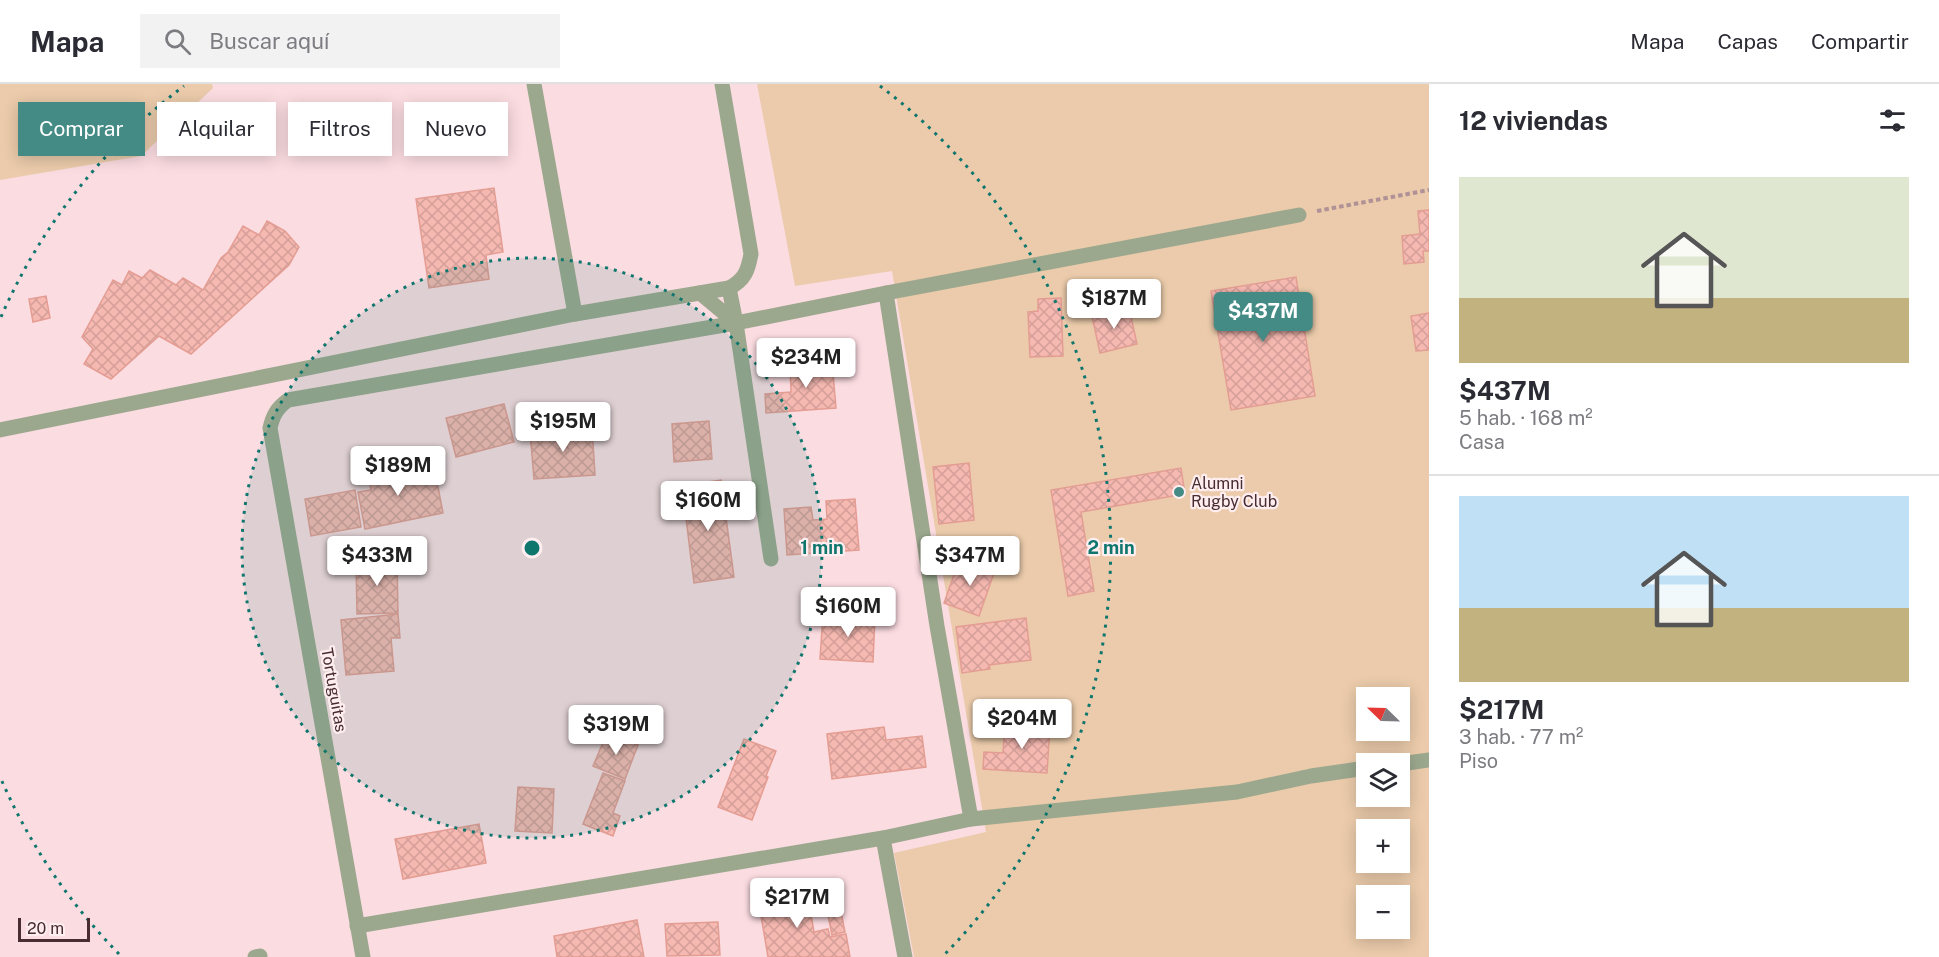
<!DOCTYPE html>
<html lang="es">
<head>
<meta charset="utf-8">
<style>
  body { margin:0; font-family:"Public Sans",sans-serif; background:#f2f2f3; color:#2b2b33; height:100vh; display:flex; flex-direction:column; font-size:22px; white-space:nowrap }
  * { box-sizing:border-box; margin:0 }
  p { font-size:20px; color:#7c7c81 }
  .icon { flex:none; width:33px; height:33px; fill:none; stroke:currentColor; stroke-width:2; stroke-linecap:round; stroke-linejoin:round }
  .map { position:relative; flex:1; overflow:hidden }
  .side { display:flex; flex-direction:column; background:#fff; width:510px }
  .side>* { flex:none }
  .hud { position:absolute; left:18px; top:18px; width:570px; height:54px; display:flex; gap:12px }
  .needle { width:39px; rotate:293deg }
  .tools { position:absolute; left:1356px; top:603px; display:grid; gap:12px }
  .tools a { display:grid; place-items:center; width:54px; height:54px; border-radius:0px; background:#fff; box-shadow:0 3px 15px #0003; font-size:30px }
  .scale { position:absolute; left:18px; bottom:15px; width:72px; box-sizing:border-box; padding-left:6px; border:3px solid #482c31; border-top:0; font-size:16px; line-height:21px; white-space:nowrap; color:#482c31; -webkit-text-stroke:4px #feeef0; paint-order:stroke }
  .price { position:absolute; translate:-50% -51px; padding:0 14px; border-radius:6px; background:#fff; color:#222; font-size:20px; line-height:39px; filter:drop-shadow(0 2px 3px #0008) }
  .price::after { content:''; position:absolute; left:50%; top:36px; width:18px; height:14px; margin-left:-9px; background:inherit; clip-path:polygon(0 0,100% 0,50% 100%) }
  .price.current { background:#458b85; color:#fff }
  ul { padding:0; list-style:none }
  li { display:grid; align-content:center; gap:12px; height:318px; padding:0 30px }
  li+li { border-top:2px solid #e1e1e2 }
  li span { display:grid; place-items:center; height:186px; border-radius:0px; color:#555 }
  li>.icon { margin-inline-start:auto }
  span .icon { width:108px; height:108px; fill:#fffc; stroke-width:1 }
  li b { font-size:26px }
  h2 { display:flex; justify-content:space-between; align-items:center; height:72px; padding:0 30px; font-size:26px }
  .pill { padding:0 21px; border-radius:0px; background:#fff; box-shadow:0 3px 15px #0003; font-size:21px; line-height:54px }
  .pill.current { background:#458b85; color:#fff }
  header { display:flex; align-items:center; gap:36px; box-sizing:border-box; height:84px; padding:0 30px; background:#fff; border-bottom:2px solid #e1e1e2 }
  header strong { font-size:28px }
  nav { display:flex; gap:33px; margin-inline-start:auto; font-size:21px }
  .search { width:420px; height:54px; background:#f2f2f3; display:flex; align-items:center; gap:15px; box-sizing:border-box; padding:0 21px; border-radius:0px; color:#7c7c81; font-size:22px }
  main { display:flex; flex:1; min-height:0 }
  .map>svg:first-child { display:block }
  .grass { fill:#ebcbab; fill-rule:evenodd }
  .building { fill:url(#building-cross-hatch); stroke:#e49d93; stroke-width:1.5 }
  .lines { fill:none; stroke-linecap:round; stroke-linejoin:round }
  .path { stroke:#af9196; stroke-width:4; stroke-dasharray:4.5 3; stroke-linecap:butt }
  .minor { stroke:#9ca88e; stroke-width:15 }
  .ring { fill:none; stroke:#0f766e; stroke-width:3; stroke-dasharray:3 6 }
  .poi-dot { fill:#458b85; stroke:#feeef0; stroke-width:2 }
  .labels { text-anchor:middle; dominant-baseline:central; stroke-width:4.5; stroke-linejoin:round; paint-order:stroke }
  .poi-label { font-size:16px; fill:#482c31; stroke:#feeef0; text-anchor:start }
  .street-label { font-size:16px; fill:#482c31; stroke:#feeef0 }
  .centre { fill:#0f766e; stroke:#feeef0; stroke-width:3 }
  .ring-label { font-size:18px; text-anchor:middle; font-weight:bold; fill:#0f766e; stroke:#feeef0; stroke-width:4.5; stroke-linejoin:round; paint-order:stroke }
</style>
</head>
<body>
<header>
<strong>Mapa</strong>
<div class="search"><svg class="icon" aria-label="search" viewBox="0 0 24 24"><circle cx="10" cy="10" r="6"/><path d="M15 15l6 6"/></svg>Buscar aquí</div>
<nav><a>Mapa</a><a>Capas</a><a>Compartir</a></nav>
</header>
<main>
<div class="map">
<svg width="1429" height="873" viewBox="0 0 1429 873">
  <defs>
    <pattern id="building-cross-hatch" width="8" height="8" patternUnits="userSpaceOnUse" patternTransform="scale(1.5)"><rect width="8" height="8" fill="#f6b9b1"/><path d="M0 0l8 8M0 8l8-8" fill="none" stroke="#d49f99"/></pattern>
  </defs>
  <rect width="100%" height="100%" fill="#fbdce1"/>
  <g class="grass">
    <polygon points="0,0 212,0 213,4 141,72 0,96"/>
    <path d="M 757,0 L 1429,0 L 1429,873 L 914,873 L 894,769 L 986,748 L 892,187 L 795,202 ZM 1366,614 L 1400,614 L 1400,646 L 1366,646 ZM 1366,680 L 1400,680 L 1400,712 L 1366,712 ZM 1366,746 L 1400,746 L 1400,778 L 1366,778 ZM 1366,812 L 1400,812 L 1400,844 L 1366,844 Z"/>
  </g>
  <g class="building">
    <polygon points="494,104 503,168 486,171 489,195 429,204 416,115"/>
    <polygon points="1429,126 1429,167 1423,167 1424,178 1404,180 1402,152 1420,150 1418,127"/>
    <polygon points="267,137 285,147 299,163 289,181 191,270 159,252 111,295 84,280 93,265 82,253 113,196 122,201 129,187 142,194 150,186 176,201 183,194 203,206 221,174 228,168 243,142 259,151"/>
    <polygon points="1296,193 1315,312 1231,326 1211,207"/>
    <polygon points="46,212 50,234 33,238 29,215"/>
    <polygon points="1061,214 1063,272 1030,273 1028,228 1038,227 1038,215"/>
    <polygon points="1129,224 1137,260 1100,269 1092,232"/>
    <polygon points="1429,229 1429,266 1416,267 1411,232"/>
    <polygon points="832,277 836,324 766,329 765,310 791,308 790,280"/>
    <polygon points="504,320 514,358 456,373 446,334"/>
    <polygon points="709,337 712,375 674,378 672,340"/>
    <polygon points="592,343 595,391 534,395 530,348"/>
    <polygon points="387,376 391,396 435,387 443,429 365,445 358,408 371,406 366,381"/>
    <polygon points="969,379 974,436 939,440 933,383"/>
    <polygon points="1181,384 1185,410 1081,428 1094,507 1068,512 1051,406"/>
    <polygon points="721,396 734,493 694,499 682,402"/>
    <polygon points="355,406 361,443 311,452 305,415"/>
    <polygon points="855,415 859,466 787,471 784,425 811,423 813,436 827,435 826,417"/>
    <polygon points="960,474 995,486 979,532 944,519"/>
    <polygon points="397,477 398,529 357,530 356,478"/>
    <polygon points="398,530 400,554 391,554 394,587 346,591 341,536"/>
    <polygon points="823,530 875,533 873,578 820,575"/>
    <polygon points="1026,534 1031,576 989,581 990,585 962,589 956,543"/>
    <polygon points="1005,639 1050,642 1047,689 983,685 984,668 1003,669"/>
    <polygon points="884,643 886,656 922,652 926,683 832,695 827,650"/>
    <polygon points="607,649 638,661 625,695 593,682"/>
    <polygon points="744,655 776,667 766,692 768,693 752,736 718,723"/>
    <polygon points="603,689 625,697 613,729 620,732 613,752 583,740"/>
    <polygon points="518,703 554,705 552,749 515,747"/>
    <polygon points="479,740 486,779 403,795 395,755"/>
    <polygon points="836,803 845,848 832,851 823,806"/>
    <polygon points="807,806 814,848 828,845 830,853 846,850 850,873 768,873 758,814"/>
    <polygon points="637,836 644,873 557,873 554,852"/>
    <polygon points="718,838 720,871 667,872 665,840"/>
  </g>
  <g class="lines">
    <polyline class="path" points="1317,127 1429,106"/>
    <g class="minor">
      <polyline points="534,0 575,230"/>
      <polyline points="700,209 736,239 729,204"/>
      <polyline points="736,239 771,475"/>
      <path d="M 0,346 L 575,230 L 729,204 C 745,196 748,186 751,170 L 722,0"/>
      <polyline points="1400,680 1429,676"/>
      <polyline points="971,735 1237,708 1311,692 1366,684"/>
      <polyline points="883,754 905,873"/>
      <polyline points="357,842 883,754 971,735 937,542 886,209 1299,131"/>
      <polyline points="255,873 260,872"/>
      <path d="M 363,873 L 270,344 C 273,331 277,324 288,316 L 736,239 L 886,209"/>
    </g>
  </g>
  <circle cx="532" cy="464" r="290" fill="#0f766e" fill-opacity=".12"/>
  <g class="ring">
    <circle cx="532" cy="464" r="290"/>
    <path d="M119 870A579 579 0 0 1 1 695M1 233A579 579 0 0 1 184 2M880 2A579 579 0 0 1 945 870"/>
  </g>
  <circle class="poi-dot" cx="1179" cy="408" r="6"/>
  <g class="labels">
    <g class="poi-label">
      <text x="1191" y="399">Alumni<tspan x="1191" dy="18">Rugby Club</tspan></text>
    </g>
    <g class="street-label">
      <text transform="translate(334 606) rotate(80)">Tortuguitas</text>
    </g>
  </g>
  <circle cx="532" cy="464" r="9" class="centre"/>
  <g class="ring-label">
    <text x="822" y="470">1 min</text>
    <text x="1111" y="470">2 min</text>
  </g>
</svg>
<div class="tools">
<a><svg class="needle" viewBox="-14 -14 28 28"><path d="M0-13l5 13h-10z" fill="#e53935"/><path d="M0 13l5-13h-10z" fill="#7c7c81"/></svg></a>
<a><svg class="icon" aria-label="layers" viewBox="0 0 24 24"><path d="M12 4l9 5-9 5-9-5zM3 14l9 5 9-5"/></svg></a>
<a>+</a>
<a>−</a>
</div>
<div class="scale">20 m</div>
<b class="price" style="left:1114px;top:246px">$187M</b>
<b class="price current" style="left:1263px;top:259px">$437M</b>
<b class="price" style="left:806px;top:305px">$234M</b>
<b class="price" style="left:563px;top:369px">$195M</b>
<b class="price" style="left:398px;top:413px">$189M</b>
<b class="price" style="left:708px;top:448px">$160M</b>
<b class="price" style="left:377px;top:503px">$433M</b>
<b class="price" style="left:970px;top:503px">$347M</b>
<b class="price" style="left:848px;top:554px">$160M</b>
<b class="price" style="left:1022px;top:666px">$204M</b>
<b class="price" style="left:616px;top:672px">$319M</b>
<b class="price" style="left:797px;top:845px">$217M</b>
<div class="hud">
<a class="pill current">Comprar</a>
<a class="pill">Alquilar</a>
<a class="pill">Filtros</a>
<a class="pill">Nuevo</a>
</div>
</div>
<section class="side">
<h2>12 viviendas<svg class="icon" aria-label="filters" viewBox="0 0 24 24"><path d="M4 7h16M4 17h16"/><circle cx="9" cy="7" r="2"/><circle cx="15" cy="17" r="2"/></svg></h2>
<ul>
<li><span style="background:linear-gradient(#dfe7d0 65%,#c2b280 0)"><svg class="icon" aria-label="home" viewBox="0 0 24 24"><path d="M3 11l9-7 9 7M6 9v11h12V9"/></svg></span><div><b>$437M</b><p>5 hab. · 168 m²</p><p>Casa</p></div></li>
<li><span style="background:linear-gradient(#bfe0f5 60%,#c2b280 0)"><svg class="icon" aria-label="home" viewBox="0 0 24 24"><path d="M3 11l9-7 9 7M6 9v11h12V9"/></svg></span><div><b>$217M</b><p>3 hab. · 77 m²</p><p>Piso</p></div></li>
</ul>
</section>
</main>
</body>
</html>
